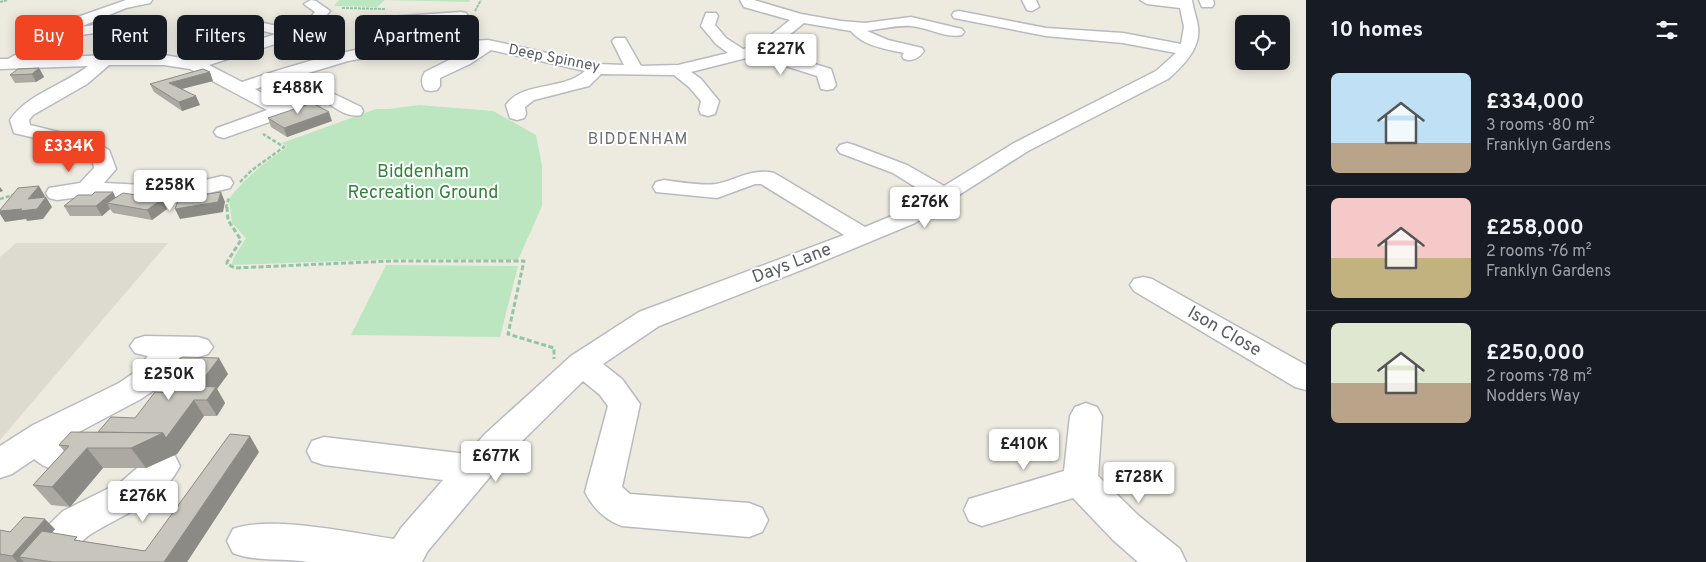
<!DOCTYPE html>
<html lang="en">
<head>
<meta charset="utf-8">
<style>
  body { margin:0; font-family:Overpass,sans-serif; background:#242831; color:#f1f3f6; height:100vh; display:flex; flex-direction:column; font-size:19px; white-space:nowrap }
  * { box-sizing:border-box; margin:0 }
  p { font-size:16px; color:#9ea1a6 }
  .icon { flex:none; width:28px; height:28px; fill:none; stroke:currentColor; stroke-width:2; stroke-linecap:round; stroke-linejoin:round }
  .map { position:relative; flex:1; overflow:hidden }
  .panel { display:flex; flex-direction:column; background:#171b24; width:400px }
  .panel>* { flex:none }
  .guide { position:absolute; left:15px; top:15px; width:475px; height:45px; display:flex; gap:10px }
  .tools { position:absolute; left:1235px; top:15px; display:grid; gap:10px }
  .tools a { display:grid; place-items:center; width:55px; height:55px; border-radius:8px; background:#171b24; box-shadow:0 2px 12px #0003; font-size:25px }
  .price { position:absolute; translate:-50% -42px; padding:0 11px; border-radius:5px; background:#fff; color:#222; font-size:16px; line-height:32px; filter:drop-shadow(0 1px 2px #0008) }
  .price::after { content:''; position:absolute; left:50%; top:30px; width:15px; height:11px; margin-left:-8px; background:inherit; clip-path:polygon(0 0,100% 0,50% 100%) }
  .price.selected { background:#f04423; color:#fff }
  ul { padding:0; list-style:none }
  li { display:flex; align-items:center; gap:15px; height:125px; padding:0 25px }
  li+li { border-top:1px solid #363941 }
  li span { display:grid; place-items:center; flex:none; width:140px; height:100px; border-radius:8px; color:#555 }
  li>.icon { margin-inline-start:auto }
  span .icon { width:60px; height:60px; fill:#fffc; stroke-width:1 }
  li b { font-size:21px }
  h2 { display:flex; justify-content:space-between; align-items:center; height:60px; padding:0 25px; font-size:21px }
  .chip { padding:0 18px; border-radius:8px; background:#171b24; box-shadow:0 2px 12px #0003; font-size:18px; line-height:45px }
  .chip.selected { background:#f04423; color:#fff }
  main { display:flex; flex:1; min-height:0 }
  .map>svg:first-child { display:block }
  .education { fill:#dddacf }
  .green { fill:#bbe6bf }
  .lines { fill:none; stroke-linecap:round; stroke-linejoin:round }
  .minor-casing { stroke:#b8bac0; stroke-width:3 }
  .path-far2 { stroke:#93c5a5; stroke-width:2; stroke-dasharray:3 1; stroke-linecap:butt }
  .path-far1 { stroke:#93c5a5; stroke-width:2.5; stroke-dasharray:4 2; stroke-linecap:butt }
  .path { stroke:#93c5a5; stroke-width:3; stroke-dasharray:5 2.5; stroke-linecap:butt }
  .minor { fill:#fff; fill-rule:evenodd }
  .wall { fill:#aca9a3 }
  .shaded-wall { fill:#8c8a84 }
  .building { fill:#c8c5bd; stroke:#8c8a84 }
  .labels { text-anchor:middle; dominant-baseline:central; stroke-width:4; stroke-linejoin:round; paint-order:stroke }
  .far-street-label { font-size:15px; fill:#595c62; stroke:#fff }
  .far-quarter-label { font-size:16px; letter-spacing:1px; fill:#6a6e74; stroke:#fff }
  .park-label { font-size:18px; fill:#30833b; stroke:#fff }
  .street-label { font-size:18px; fill:#595c62; stroke:#fff }
</style>
</head>
<body>
<main>
<div class="map">
<svg width="1306" height="562" viewBox="0 0 1306 562">
  <rect width="100%" height="100%" fill="#edebe0"/>
  <polygon class="education" points="16,243 168,243 0,440 0,257"/>
  <g class="green">
    <polygon points="339,0 470,0 469,2 385,0 377,7 334,6"/>
    <path d="M 419,105 L 493,111 L 536,135 L 542,165 L 542,206 L 518,260 L 394,259 L 232,265 L 233,259 L 246,238 L 232,223 L 229,199 C 245,177 265,163 287,147 L 282,143 L 376,109 L 389,109 Z"/>
    <polygon points="386,265 518,266 500,337 351,335"/>
  </g>
  <g class="lines">
    <defs>
      <g id="minor">
        <path d="M 126,0 L 152,0 L 150,3 L 126,8 L 80,27 L 124,21 L 129,22 L 131,25 L 129,28 L 81,35 L 74,32 L 33,58 L 138,54 L 164,55 L 193,60 L 276,34 L 259,30 L 213,30 L 208,29 L 206,26 L 208,23 L 259,22 L 291,29 L 306,22 L 315,12 L 304,4 L 311,0 L 316,1 L 330,11 L 316,28 L 297,37 L 209,65 L 242,82 C 284,68 326,55 370,47 L 389,17 L 461,12 L 466,13 L 468,16 L 466,19 L 399,24 L 387,46 L 488,40 L 597,64 L 624,65 L 612,41 L 615,38 L 625,38 L 641,66 L 678,65 L 728,53 L 716,44 L 701,26 L 706,13 L 716,13 L 718,16 L 715,25 L 726,38 L 743,49 C 761,45 776,31 790,20 L 744,7 L 740,0 L 754,0 L 801,14 L 841,21 L 865,23 L 911,17 L 962,29 L 964,32 L 962,35 C 947,39 927,27 911,26 C 896,25 882,29 867,31 L 888,40 L 922,48 L 924,51 C 919,58 913,62 904,59 L 902,56 L 904,53 C 886,49 863,46 851,31 L 804,23 L 783,40 L 768,50 L 831,69 L 836,85 L 833,89 L 827,90 L 821,89 L 817,76 L 754,56 L 691,72 L 701,79 L 719,101 L 715,114 L 708,116 L 701,114 L 699,110 L 701,101 L 689,87 L 674,75 L 601,74 L 589,86 L 534,100 L 525,107 L 526,114 L 524,118 L 517,120 L 510,118 L 506,105 C 522,81 563,91 585,71 L 491,50 L 470,64 L 440,78 L 440,86 L 437,90 L 431,91 L 425,90 C 421,84 421,78 425,72 L 469,50 L 376,56 L 348,61 L 255,89 L 284,105 L 328,91 L 361,107 L 363,111 L 361,115 C 348,118 337,109 326,102 L 224,138 L 217,136 L 214,132 L 217,128 L 267,110 L 190,69 L 164,65 L 109,65 L 87,84 L 33,115 L 29,120 L 30,125 L 91,140 L 109,150 L 116,169 L 104,183 L 165,186 L 184,185 L 222,176 L 230,178 L 233,183 L 230,188 L 184,199 L 165,200 L 87,196 L 57,200 L 49,198 L 46,193 L 49,188 L 80,183 L 94,168 L 92,157 L 77,148 L 14,133 L 10,120 C 27,94 64,85 88,66 L 0,69 L 0,59 L 8,59 L 58,31 L 72,19 Z"/>
        <polygon points="1022,0 1036,0 1039,7 1032,11 1027,10"/>
        <path d="M 1140,0 L 1192,0 C 1193,9 1197,18 1198,27 C 1201,48 1183,66 1168,79 L 1028,151 L 915,223 L 809,267 L 659,326 L 603,364 L 622,379 L 640,404 L 622,487 L 630,494 L 749,503 L 762,508 L 768,520 L 762,532 L 749,537 L 622,526 C 605,520 593,508 585,492 L 608,406 L 600,395 L 583,381 L 509,454 L 427,552 L 422,562 L 308,562 C 283,558 256,562 233,553 L 227,541 L 233,529 C 270,515 353,533 394,539 L 401,528 L 443,480 L 324,465 L 312,461 L 307,451 L 312,441 L 324,437 L 467,454 L 485,434 L 571,356 L 639,312 L 844,235 L 761,184 L 755,184 L 717,198 L 656,192 L 653,187 L 656,182 L 664,180 C 679,182 702,186 716,184 C 737,180 751,168 774,173 L 865,227 L 899,213 L 928,195 L 893,173 L 840,153 L 837,149 L 840,145 L 847,143 L 854,145 L 907,165 L 944,186 L 1014,143 L 1156,71 L 1176,53 L 1123,43 L 1046,36 L 954,18 L 952,15 L 954,12 L 959,11 L 1046,28 L 1123,33 L 1181,44 L 1184,27 L 1180,8 L 1147,4 Z"/>
        <polygon points="1199,0 1213,0 1214,4 1212,7 1202,7"/>
        <polygon points="1143,277 1152,279 1306,365 1306,390 1295,387 1134,291 1130,285 1134,279"/>
        <path d="M 145,336 L 198,337 L 208,340 L 213,347 L 208,354 L 198,357 L 180,357 L 157,388 L 141,399 L 60,442 L 67,446 L 72,456 L 67,466 C 52,471 47,469 34,459 L 12,474 L 0,478 L 0,446 L 33,425 L 119,383 L 135,372 L 148,356 L 135,353 L 130,346 L 135,339 Z"/>
        <polygon points="1086,403 1097,407 1102,416 1098,476 1139,516 1180,549 1186,562 1138,562 1113,540 1073,498 982,526 969,521 964,510 969,499 1064,471 1070,416 1075,407"/>
        <path d="M 163,452 L 175,456 L 180,466 C 162,502 123,514 91,534 C 81,540 72,553 64,562 L 18,562 L 24,549 L 63,511 L 121,482 L 151,456 Z"/>
      </g>
    </defs>
    <use href="#minor" class="minor-casing"/>
    <g class="path-far2">
      <polyline points="0,2 8,0"/>
      <polyline points="342,8 386,9"/>
      <polyline points="475,11 481,0"/>
    </g>
    <g class="path-far1">
      <polyline points="240,182 252,170 284,147 263,134"/>
      <polyline points="0,199 16,194"/>
      <polyline points="226,208 229,197"/>
    </g>
    <polyline class="path" points="227,207 228,220 241,240 227,262 227,264 235,268 391,261 524,261 508,334 554,348 554,359"/>
    <use href="#minor" class="minor"/>
  </g>
  <g class="wall">
    <polygon points="39,68 44,77 36,82 15,83 10,75"/>
    <polygon points="213,81 182,89 200,105 182,111 154,92 150,84"/>
    <polygon points="268,118 332,121 287,137 271,127"/>
    <polygon points="116,198 167,209 152,220 113,213 110,209 102,216 70,216 64,206"/>
    <polygon points="228,374 217,389 225,403 217,416 204,416 177,454 146,468 103,468 70,507 51,505 33,485 64,451 59,445 98,432 135,418 173,393 176,389 167,376"/>
    <polygon points="259,452 187,562 0,562 0,530 10,532 55,529 52,533 81,541 145,551"/>
  </g>
  <g class="shaded-wall">
    <polygon points="39,68 44,77 36,82 32,74"/>
    <polygon points="210,72 213,81 173,91 169,83"/>
    <polygon points="196,96 200,105 182,111 179,102"/>
    <polygon points="329,112 332,121 287,137 284,128"/>
    <polygon points="39,186 45,196 35,209 46,197 52,207 43,219 27,221 26,219 5,222 0,214 0,211 28,199"/>
    <polygon points="0,187 3,191 0,192"/>
    <polygon points="113,192 118,202 107,203 110,209 102,216 96,206"/>
    <polygon points="221,192 225,202 223,212 180,219 175,209"/>
    <polygon points="162,199 167,209 152,220 147,210"/>
    <polygon points="219,358 228,374 217,389 225,403 217,416 198,386"/>
    <polygon points="194,400 204,416 177,454 146,468 131,448"/>
    <polygon points="250,436 259,452 187,562 164,562"/>
    <polygon points="87,448 103,468 70,507 52,487"/>
    <polygon points="45,519 55,529 30,558 19,557 24,562 17,562 12,556"/>
  </g>
  <g class="building">
    <polygon points="39,68 32,74 10,75 18,69"/>
    <polygon points="203,69 210,72 169,83 196,96 179,102 150,84"/>
    <polygon points="312,103 329,112 284,128 268,118"/>
    <polygon points="39,186 28,199 46,197 37,209 20,211 22,209 0,211 0,210 18,188"/>
    <polygon points="95,192 113,192 96,206 64,206 78,195 92,195"/>
    <polygon points="221,192 218,202 175,209 179,198"/>
    <polygon points="123,193 162,199 147,210 107,203"/>
    <polygon points="182,357 219,358 198,386 216,387 207,400 194,400 166,438 163,433 98,432 111,417 135,418 155,392 173,393 185,377 167,376"/>
    <polygon points="71,432 163,433 131,448 87,448 52,487 33,485 69,446 59,445"/>
    <polygon points="230,434 250,436 164,562 53,562 19,557 42,531 77,537 74,540 145,551"/>
    <polygon points="24,517 45,519 12,556 0,554 0,530 10,532"/>
  </g>
  <g class="labels">
    <g class="far-street-label">
      <text transform="translate(554 59) rotate(11)">Deep Spinney</text>
    </g>
    <g class="far-quarter-label">
      <text x="638" y="140">BIDDENHAM</text>
    </g>
    <g class="park-label">
      <text x="423" y="172">Biddenham<tspan x="423" dy="21">Recreation Ground</tspan></text>
    </g>
    <g class="street-label">
      <text transform="translate(792 264) rotate(-21)">Days Lane</text>
      <text transform="translate(1224 332) rotate(30)">Ison Close</text>
    </g>
  </g>
</svg>
<div class="tools">
<a><svg class="icon" aria-label="locate" viewBox="0 0 24 24"><circle cx="12" cy="12" r="6"/><path d="M12 2v4M12 18v4M2 12h4M18 12h4"/></svg></a>
</div>
<b class="price" style="left:781px;top:76px">£227K</b>
<b class="price" style="left:298px;top:115px">£488K</b>
<b class="price selected" style="left:69px;top:173px">£334K</b>
<b class="price" style="left:170px;top:212px">£258K</b>
<b class="price" style="left:925px;top:229px">£276K</b>
<b class="price" style="left:169px;top:401px">£250K</b>
<b class="price" style="left:1024px;top:471px">£410K</b>
<b class="price" style="left:496px;top:483px">£677K</b>
<b class="price" style="left:1139px;top:504px">£728K</b>
<b class="price" style="left:143px;top:523px">£276K</b>
<div class="guide">
<a class="chip selected">Buy</a>
<a class="chip">Rent</a>
<a class="chip">Filters</a>
<a class="chip">New</a>
<a class="chip">Apartment</a>
</div>
</div>
<section class="panel">
<h2>10 homes<svg class="icon" aria-label="filters" viewBox="0 0 24 24"><path d="M4 7h16M4 17h16"/><circle cx="9" cy="7" r="2"/><circle cx="15" cy="17" r="2"/></svg></h2>
<ul>
<li><span style="background:linear-gradient(#bfe0f5 70%,#b9a48a 0)"><svg class="icon" aria-label="home" viewBox="0 0 24 24"><path d="M3 11l9-7 9 7M6 9v11h12V9"/></svg></span><div><b>£334,000</b><p>3 rooms · 80 m²</p><p>Franklyn Gardens</p></div></li>
<li><span style="background:linear-gradient(#f6c9c9 60%,#c2b280 0)"><svg class="icon" aria-label="home" viewBox="0 0 24 24"><path d="M3 11l9-7 9 7M6 9v11h12V9"/></svg></span><div><b>£258,000</b><p>2 rooms · 76 m²</p><p>Franklyn Gardens</p></div></li>
<li><span style="background:linear-gradient(#dfe7d0 60%,#b9a48a 0)"><svg class="icon" aria-label="home" viewBox="0 0 24 24"><path d="M3 11l9-7 9 7M6 9v11h12V9"/></svg></span><div><b>£250,000</b><p>2 rooms · 78 m²</p><p>Nodders Way</p></div></li>
</ul>
</section>
</main>
</body>
</html>
